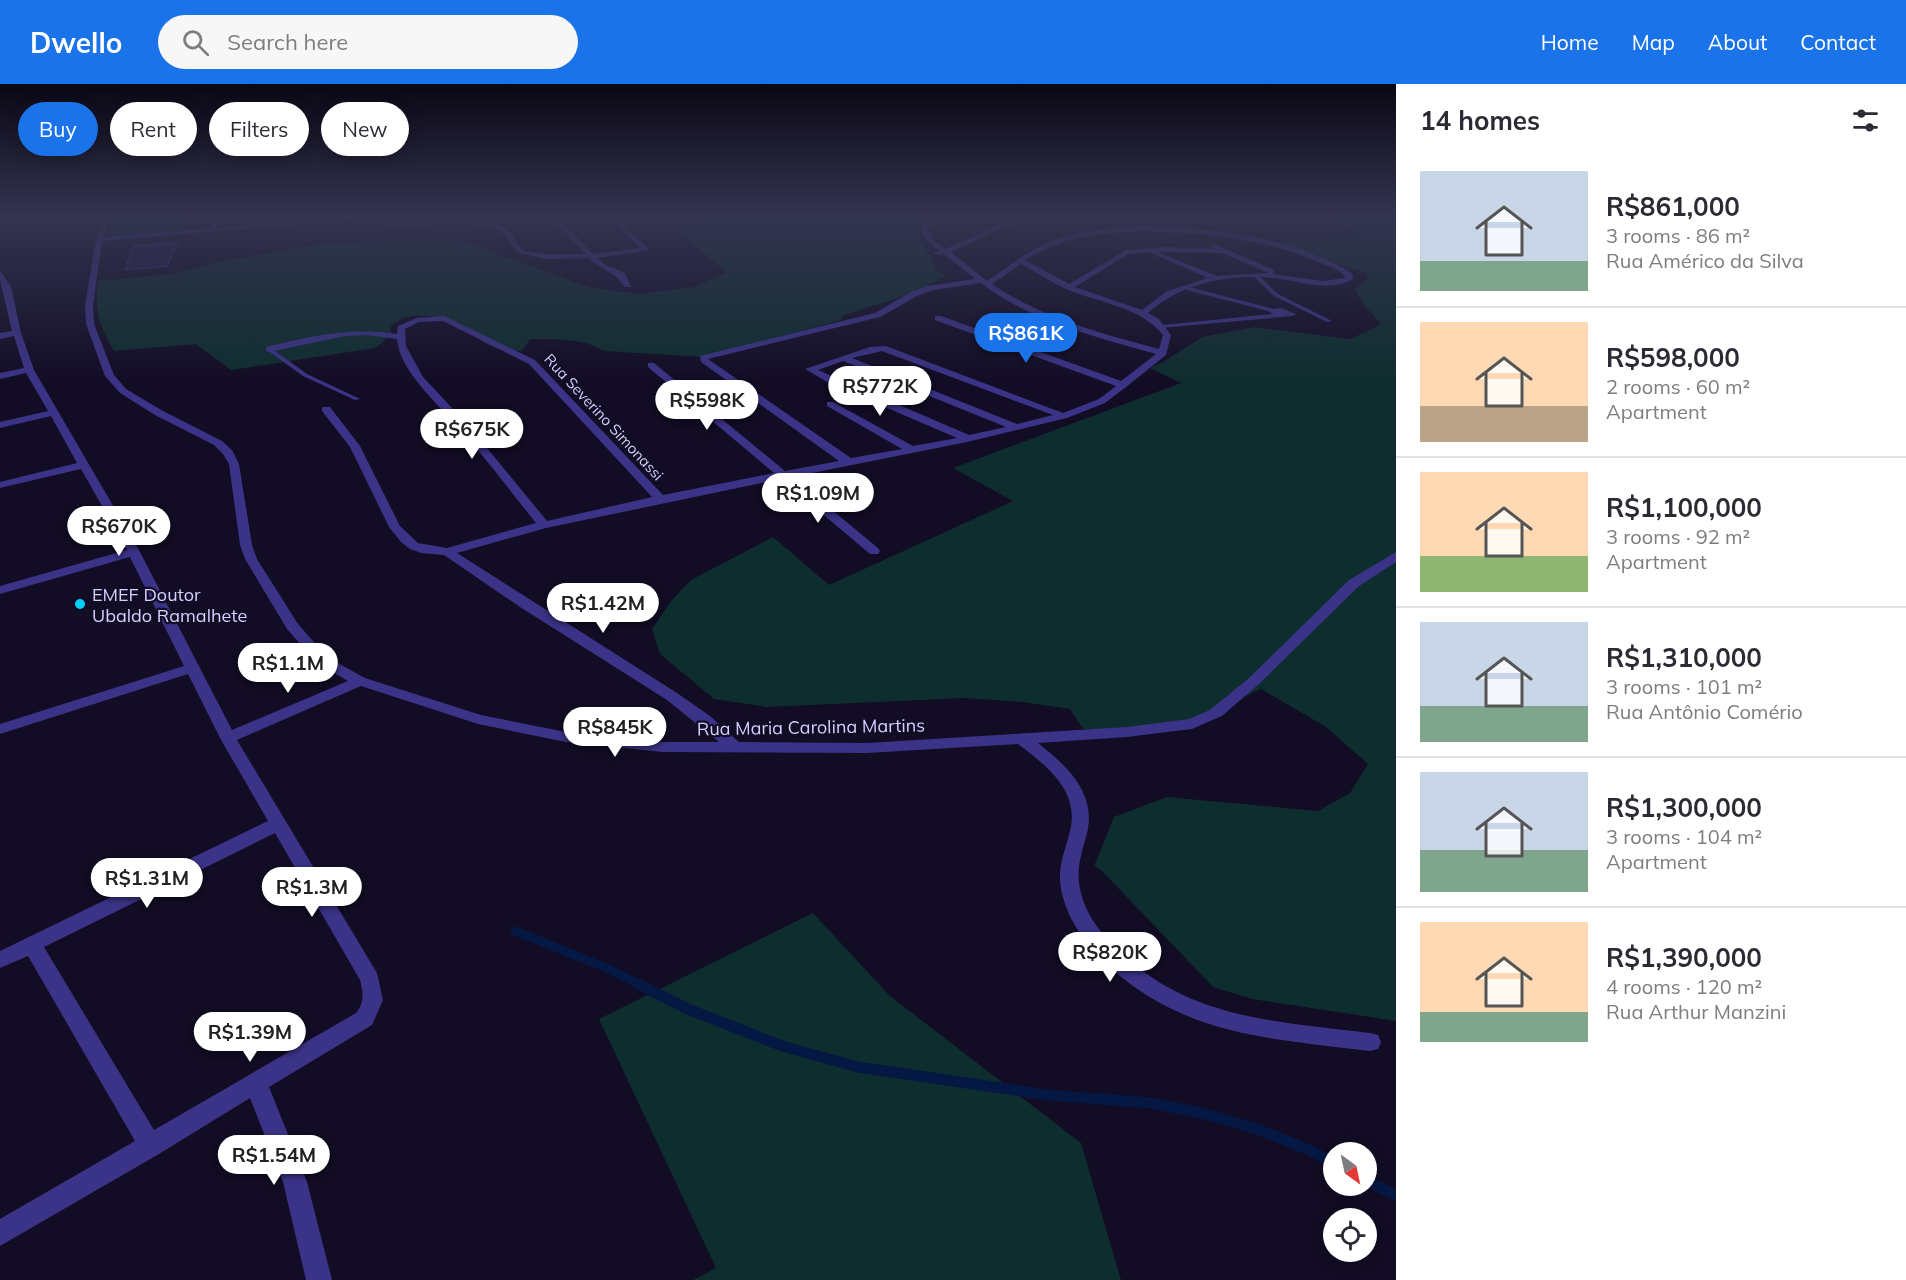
<!DOCTYPE html>
<html lang="en">
<head>
<meta charset="utf-8">
<style>
  body { margin:0; font-family:Mulish,sans-serif; background:#f7f7f7; color:#2b2b33; height:100vh; display:flex; flex-direction:column; font-size:22px; white-space:nowrap }
  * { box-sizing:border-box; margin:0 }
  p { font-size:20px; color:#7c7c81 }
  .icon { flex:none; width:33px; height:33px; fill:none; stroke:currentColor; stroke-width:2; stroke-linecap:round; stroke-linejoin:round }
  .map { position:relative; flex:1; overflow:hidden }
  .details { display:flex; flex-direction:column; background:#fff; width:510px }
  .details>* { flex:none }
  .banner { position:absolute; left:18px; top:18px; width:570px; height:54px; display:flex; gap:12px }
  .needle { width:39px; rotate:147deg }
  .controls { position:absolute; left:1323px; top:1058px; display:grid; gap:12px }
  .controls a { display:grid; place-items:center; width:54px; height:54px; border-radius:50%; background:#fff; box-shadow:0 3px 15px #0003; font-size:30px }
  .price { position:absolute; translate:-50% -51px; padding:0 14px; border-radius:21px; background:#fff; color:#222; font-size:20px; line-height:39px; filter:drop-shadow(0 2px 3px #0008) }
  .price::after { content:''; position:absolute; left:50%; top:36px; width:18px; height:14px; margin-left:-9px; background:inherit; clip-path:polygon(0 0,100% 0,50% 100%) }
  .price.current { background:#1a73e8; color:#fff }
  ul { padding:0; list-style:none }
  li { display:flex; align-items:center; gap:18px; height:150px; padding:0 24px }
  li+li { border-top:2px solid #e1e1e2 }
  li span { display:grid; place-items:center; flex:none; width:168px; height:120px; border-radius:0px; color:#555 }
  li>.icon { margin-inline-start:auto }
  span .icon { width:72px; height:72px; fill:#fffc; stroke-width:1 }
  li b { font-size:26px }
  h2 { display:flex; justify-content:space-between; align-items:center; height:72px; padding:0 24px; font-size:26px }
  .tag { padding:0 21px; border-radius:27px; background:#fff; box-shadow:0 3px 15px #0003; font-size:21px; line-height:54px }
  .tag.current { background:#1a73e8; color:#fff }
  header { display:flex; align-items:center; gap:36px; box-sizing:border-box; height:84px; padding:0 30px; background:#1a73e8; color:#fff }
  header strong { font-size:28px }
  nav { display:flex; gap:33px; margin-inline-start:auto; font-size:21px }
  .search { width:420px; height:54px; background:#f7f7f7; display:flex; align-items:center; gap:15px; box-sizing:border-box; padding:0 21px; border-radius:33px; color:#7c7c81; font-size:22px }
  main { display:flex; flex:1; min-height:0 }
  .map>svg:first-child { display:block }
  .green { fill:#0e2d2e }
  .lines { fill:none; stroke-linecap:round; stroke-linejoin:round }
  .stream-far1 { stroke:#051844; stroke-width:9 }
  .stream { stroke:#051844; stroke-width:11 }
  .building { fill:#231646; stroke:#3b2674; stroke-width:1.5 }
  .lane { fill:#3b3387; fill-rule:evenodd }
  .street { fill:#3b3387; fill-rule:evenodd }
  .poi-dot { fill:#00d1fa; stroke:#120c24; stroke-width:2 }
  .labels { text-anchor:middle; dominant-baseline:central; stroke-width:4.5; stroke-linejoin:round; paint-order:stroke }
  .far-street-label { font-size:15px; fill:#d7cfff; stroke:#120c24 }
  .poi-label { font-size:18px; fill:#d7cfff; stroke:#120c24; text-anchor:start }
  .street-label { font-size:18px; fill:#d7cfff; stroke:#120c24 }
</style>
</head>
<body>
<header>
<strong>Dwello</strong>
<div class="search"><svg class="icon" aria-label="search" viewBox="0 0 24 24"><circle cx="10" cy="10" r="6"/><path d="M15 15l6 6"/></svg>Search here</div>
<nav><a>Home</a><a>Map</a><a>About</a><a>Contact</a></nav>
</header>
<main>
<div class="map">
<svg width="1396" height="1196" viewBox="0 0 1396 1196">
  <rect width="100%" height="100%" fill="#120c24"/>
  <g class="green">
    <polygon points="114,133 184,133 182,146 108,152"/>
    <path d="M 716,133 L 933,133 C 901,146 932,166 936,186 L 945,191 C 915,213 877,219 842,232 L 841,236 L 704,273 L 604,267 C 581,253 556,256 530,255 L 522,267 C 514,266 502,267 495,264 C 482,259 471,247 459,241 C 441,231 403,225 390,244 L 392,250 L 375,264 L 231,286 L 196,260 L 114,267 C 99,241 94,227 98,197 L 173,190 L 224,177 L 321,160 L 427,154 L 460,156 L 589,203 L 639,210 L 694,203 L 727,188 L 676,146 Z"/>
    <polygon points="1323,133 1396,133 1396,216 1393,217 1396,219 1396,937 1252,915 1213,903 1100,785 1094,782 1114,733 1167,713 1318,727 1350,709 1368,680 1326,643 1261,605 1177,645 1083,645 1070,625 1022,618 965,614 767,623 714,615 660,570 652,545 671,517 691,496 773,453 829,501 1013,417 953,384 1181,299 1150,284 1165,277 1202,253 1255,243 1351,255 1381,240 1364,221 1355,205 1367,196 1367,190 1277,158 1365,150"/>
    <polygon points="813,829 890,912 1081,1059 1121,1196 693,1196 716,1184 599,935"/>
  </g>
  <g class="lines">
    <polyline class="stream-far1" points="515,847 609,885 641,901"/>
    <g class="stream">
      <polyline points="638,900 688,925 782,962 858,983 1048,1011 1151,1019 1201,1029 1260,1046 1312,1067 1334,1080"/>
      <polyline points="1366,1097 1396,1111"/>
    </g>
  </g>
  <polygon class="building" points="177,159 167,182 125,186 133,162"/>
  <g class="lines">
    <g class="lane">
      <polygon points="212,133 216,133 216,145 214,146 212,145"/>
      <polygon points="1253,190 1257,190 1278,210 1332,237 1327,238 1274,212 1253,192"/>
      <polygon points="1185,202 1274,225 1281,224 1296,230 1293,232 1160,244 1160,242 1162,241 1273,230 1268,227 1183,205"/>
      <polygon points="267,264 271,264 307,290 360,315 355,316 303,292 267,266"/>
    </g>
    <g class="street">
      <path d="M 104,133 L 110,133 L 103,153 L 357,133 L 354,135 L 102,157 L 93,221 L 94,240 L 114,291 L 126,305 L 163,327 L 222,357 L 232,366 L 239,380 L 252,461 L 257,475 L 298,540 L 327,573 L 365,594 L 481,631 L 566,648 L 663,658 L 719,658 L 667,616 L 520,523 L 444,471 L 421,469 L 410,465 L 401,458 L 389,443 L 350,363 L 322,327 L 322,323 L 330,323 L 360,362 L 400,442 L 418,459 L 447,464 L 536,439 C 511,408 487,376 460,345 C 440,322 399,287 397,255 L 367,251 L 345,252 L 269,268 L 266,267 L 266,263 C 313,252 348,243 397,250 L 398,242 L 417,234 L 444,232 L 535,276 L 663,411 L 774,389 L 648,283 L 648,279 L 654,279 L 785,387 L 839,377 L 701,278 L 700,272 L 875,229 L 911,208 L 928,202 L 975,195 L 944,170 L 937,171 L 933,169 L 939,167 L 926,156 L 921,145 C 926,137 931,132 941,133 L 927,145 L 934,157 L 946,165 L 1000,140 L 1035,133 L 1056,133 L 1004,143 L 951,168 L 987,197 C 1016,177 1043,155 1079,149 C 1151,135 1259,145 1325,175 C 1335,180 1345,183 1353,191 L 1353,195 C 1331,209 1299,197 1275,194 C 1231,190 1182,198 1148,229 L 1159,235 L 1171,251 L 1166,271 L 1126,303 L 1105,319 L 1067,334 L 967,358 L 792,393 L 878,464 L 880,467 L 878,470 L 870,470 L 781,395 L 546,444 L 457,469 L 677,609 L 710,632 L 739,658 L 867,659 L 1127,643 L 1189,635 L 1210,626 L 1249,594 L 1349,496 L 1396,468 L 1396,478 L 1359,502 L 1259,600 L 1222,632 L 1192,645 L 1127,653 L 1038,659 C 1066,681 1097,709 1087,749 C 1083,765 1077,780 1079,798 C 1082,826 1099,848 1119,867 C 1191,936 1276,937 1370,949 L 1378,951 L 1381,958 L 1378,965 L 1370,967 C 1267,954 1180,952 1101,875 C 1081,855 1062,826 1060,796 C 1059,779 1066,764 1070,747 C 1080,707 1047,682 1018,660 L 867,669 L 663,668 L 566,658 L 478,640 L 361,602 L 237,656 L 377,889 L 383,916 L 372,941 L 269,1003 L 307,1098 L 332,1196 L 306,1196 L 283,1098 L 250,1014 L 159,1070 L 0,1162 L 0,1135 L 135,1057 L 28,872 L 0,884 L 0,867 L 268,737 L 220,654 L 188,590 L 0,650 L 0,640 L 184,582 L 130,473 L 0,510 L 0,502 L 127,466 L 81,385 L 0,404 L 0,398 L 77,379 L 51,332 L 0,344 L 0,338 L 48,327 L 26,289 L 0,295 L 0,289 L 24,284 L 14,252 L 0,255 L 0,249 L 12,247 L 0,196 L 0,187 L 11,202 L 21,249 L 34,286 L 140,468 L 232,646 L 348,597 L 317,579 L 287,545 L 245,475 L 240,461 L 229,380 L 223,370 L 214,361 L 155,331 L 120,309 L 105,292 L 86,240 L 85,221 L 96,155 ZM 1139,147 C 1202,149 1265,153 1323,180 C 1331,183 1342,186 1345,194 L 1322,197 L 1273,190 L 1274,186 L 1214,160 L 1211,162 L 1214,165 L 1166,163 L 1126,166 L 1069,200 L 1025,176 C 1061,153 1097,149 1139,147 ZM 1149,168 L 1208,194 L 1167,207 L 1142,226 L 1075,203 L 1128,170 ZM 1157,168 L 1223,169 L 1268,189 L 1217,192 ZM 1021,180 C 1036,188 1051,198 1066,205 C 1099,219 1140,222 1163,251 L 1159,265 C 1102,250 1042,234 992,200 ZM 981,199 C 1032,238 1096,253 1156,270 L 1121,297 L 941,232 L 935,232 L 935,236 L 1116,302 L 1099,315 L 1063,329 L 886,262 L 870,263 L 805,285 L 829,299 L 957,354 L 913,362 L 833,318 L 827,318 L 827,322 L 902,365 L 851,374 L 708,275 L 880,233 L 917,212 L 933,206 ZM 443,237 L 529,280 L 652,413 L 547,437 L 468,341 L 423,293 L 406,262 L 405,245 L 419,238 ZM 882,267 L 1053,331 L 1017,340 L 852,274 ZM 843,277 L 1006,343 L 969,351 L 818,286 ZM 275,749 L 360,896 C 363,908 365,918 356,929 L 154,1046 L 44,863 Z"/>
      <path d="M 550,133 L 556,133 L 593,170 L 641,164 L 608,134 L 626,133 L 616,135 L 648,164 L 648,166 L 597,174 L 604,180 L 625,189 L 631,203 L 625,203 C 616,188 601,186 589,174 L 546,175 L 520,169 C 512,164 509,153 502,148 C 481,133 413,142 387,144 L 384,142 C 401,133 490,134 507,145 C 514,151 517,161 524,167 L 546,170 L 586,170 Z"/>
      <polygon points="1201,133 1221,133 1259,138 1256,140"/>
    </g>
  </g>
  <linearGradient id="sky" x2="0" y2="1"><stop stop-color="#0a0714"/><stop offset="0.44" stop-color="#333450"/><stop offset="1" stop-color="#333450" stop-opacity="0"/></linearGradient>
  <rect width="1396" height="300" fill="url(#sky)"/>
  <circle class="poi-dot" cx="80" cy="520" r="6"/>
  <g class="labels">
    <g class="far-street-label">
      <text transform="translate(604 333) rotate(47)">Rua Severino Simonassi</text>
    </g>
    <g class="poi-label">
      <text x="92" y="510">EMEF Doutor<tspan x="92" dy="21">Ubaldo Ramalhete</tspan></text>
    </g>
    <g class="street-label">
      <text transform="translate(811 643) rotate(-1)">Rua Maria Carolina Martins</text>
    </g>
  </g>
</svg>
<div class="controls">
<a><svg class="needle" viewBox="-14 -14 28 28"><path d="M0-13l5 13h-10z" fill="#e53935"/><path d="M0 13l5-13h-10z" fill="#7c7c81"/></svg></a>
<a><svg class="icon" aria-label="locate" viewBox="0 0 24 24"><circle cx="12" cy="12" r="6"/><path d="M12 2v4M12 18v4M2 12h4M18 12h4"/></svg></a>
</div>
<b class="price current" style="left:1026px;top:280px">R$861K</b>
<b class="price" style="left:880px;top:333px">R$772K</b>
<b class="price" style="left:707px;top:347px">R$598K</b>
<b class="price" style="left:472px;top:376px">R$675K</b>
<b class="price" style="left:818px;top:440px">R$1.09M</b>
<b class="price" style="left:119px;top:473px">R$670K</b>
<b class="price" style="left:603px;top:550px">R$1.42M</b>
<b class="price" style="left:288px;top:610px">R$1.1M</b>
<b class="price" style="left:615px;top:674px">R$845K</b>
<b class="price" style="left:147px;top:825px">R$1.31M</b>
<b class="price" style="left:312px;top:834px">R$1.3M</b>
<b class="price" style="left:1110px;top:899px">R$820K</b>
<b class="price" style="left:250px;top:979px">R$1.39M</b>
<b class="price" style="left:274px;top:1102px">R$1.54M</b>
<div class="banner">
<a class="tag current">Buy</a>
<a class="tag">Rent</a>
<a class="tag">Filters</a>
<a class="tag">New</a>
</div>
</div>
<section class="details">
<h2>14 homes<svg class="icon" aria-label="filters" viewBox="0 0 24 24"><path d="M4 7h16M4 17h16"/><circle cx="9" cy="7" r="2"/><circle cx="15" cy="17" r="2"/></svg></h2>
<ul>
<li><span style="background:linear-gradient(#c9d6e8 75%,#7fa58c 0)"><svg class="icon" aria-label="home" viewBox="0 0 24 24"><path d="M3 11l9-7 9 7M6 9v11h12V9"/></svg></span><div><b>R$861,000</b><p>3 rooms · 86 m²</p><p>Rua Américo da Silva</p></div></li>
<li><span style="background:linear-gradient(#ffd9b3 70%,#b9a48a 0)"><svg class="icon" aria-label="home" viewBox="0 0 24 24"><path d="M3 11l9-7 9 7M6 9v11h12V9"/></svg></span><div><b>R$598,000</b><p>2 rooms · 60 m²</p><p>Apartment</p></div></li>
<li><span style="background:linear-gradient(#ffd9b3 70%,#8fb573 0)"><svg class="icon" aria-label="home" viewBox="0 0 24 24"><path d="M3 11l9-7 9 7M6 9v11h12V9"/></svg></span><div><b>R$1,100,000</b><p>3 rooms · 92 m²</p><p>Apartment</p></div></li>
<li><span style="background:linear-gradient(#c9d6e8 70%,#7fa58c 0)"><svg class="icon" aria-label="home" viewBox="0 0 24 24"><path d="M3 11l9-7 9 7M6 9v11h12V9"/></svg></span><div><b>R$1,310,000</b><p>3 rooms · 101 m²</p><p>Rua Antônio Comério</p></div></li>
<li><span style="background:linear-gradient(#c9d6e8 65%,#7fa58c 0)"><svg class="icon" aria-label="home" viewBox="0 0 24 24"><path d="M3 11l9-7 9 7M6 9v11h12V9"/></svg></span><div><b>R$1,300,000</b><p>3 rooms · 104 m²</p><p>Apartment</p></div></li>
<li><span style="background:linear-gradient(#ffd9b3 75%,#7fa58c 0)"><svg class="icon" aria-label="home" viewBox="0 0 24 24"><path d="M3 11l9-7 9 7M6 9v11h12V9"/></svg></span><div><b>R$1,390,000</b><p>4 rooms · 120 m²</p><p>Rua Arthur Manzini</p></div></li>
</ul>
</section>
</main>
</body>
</html>
